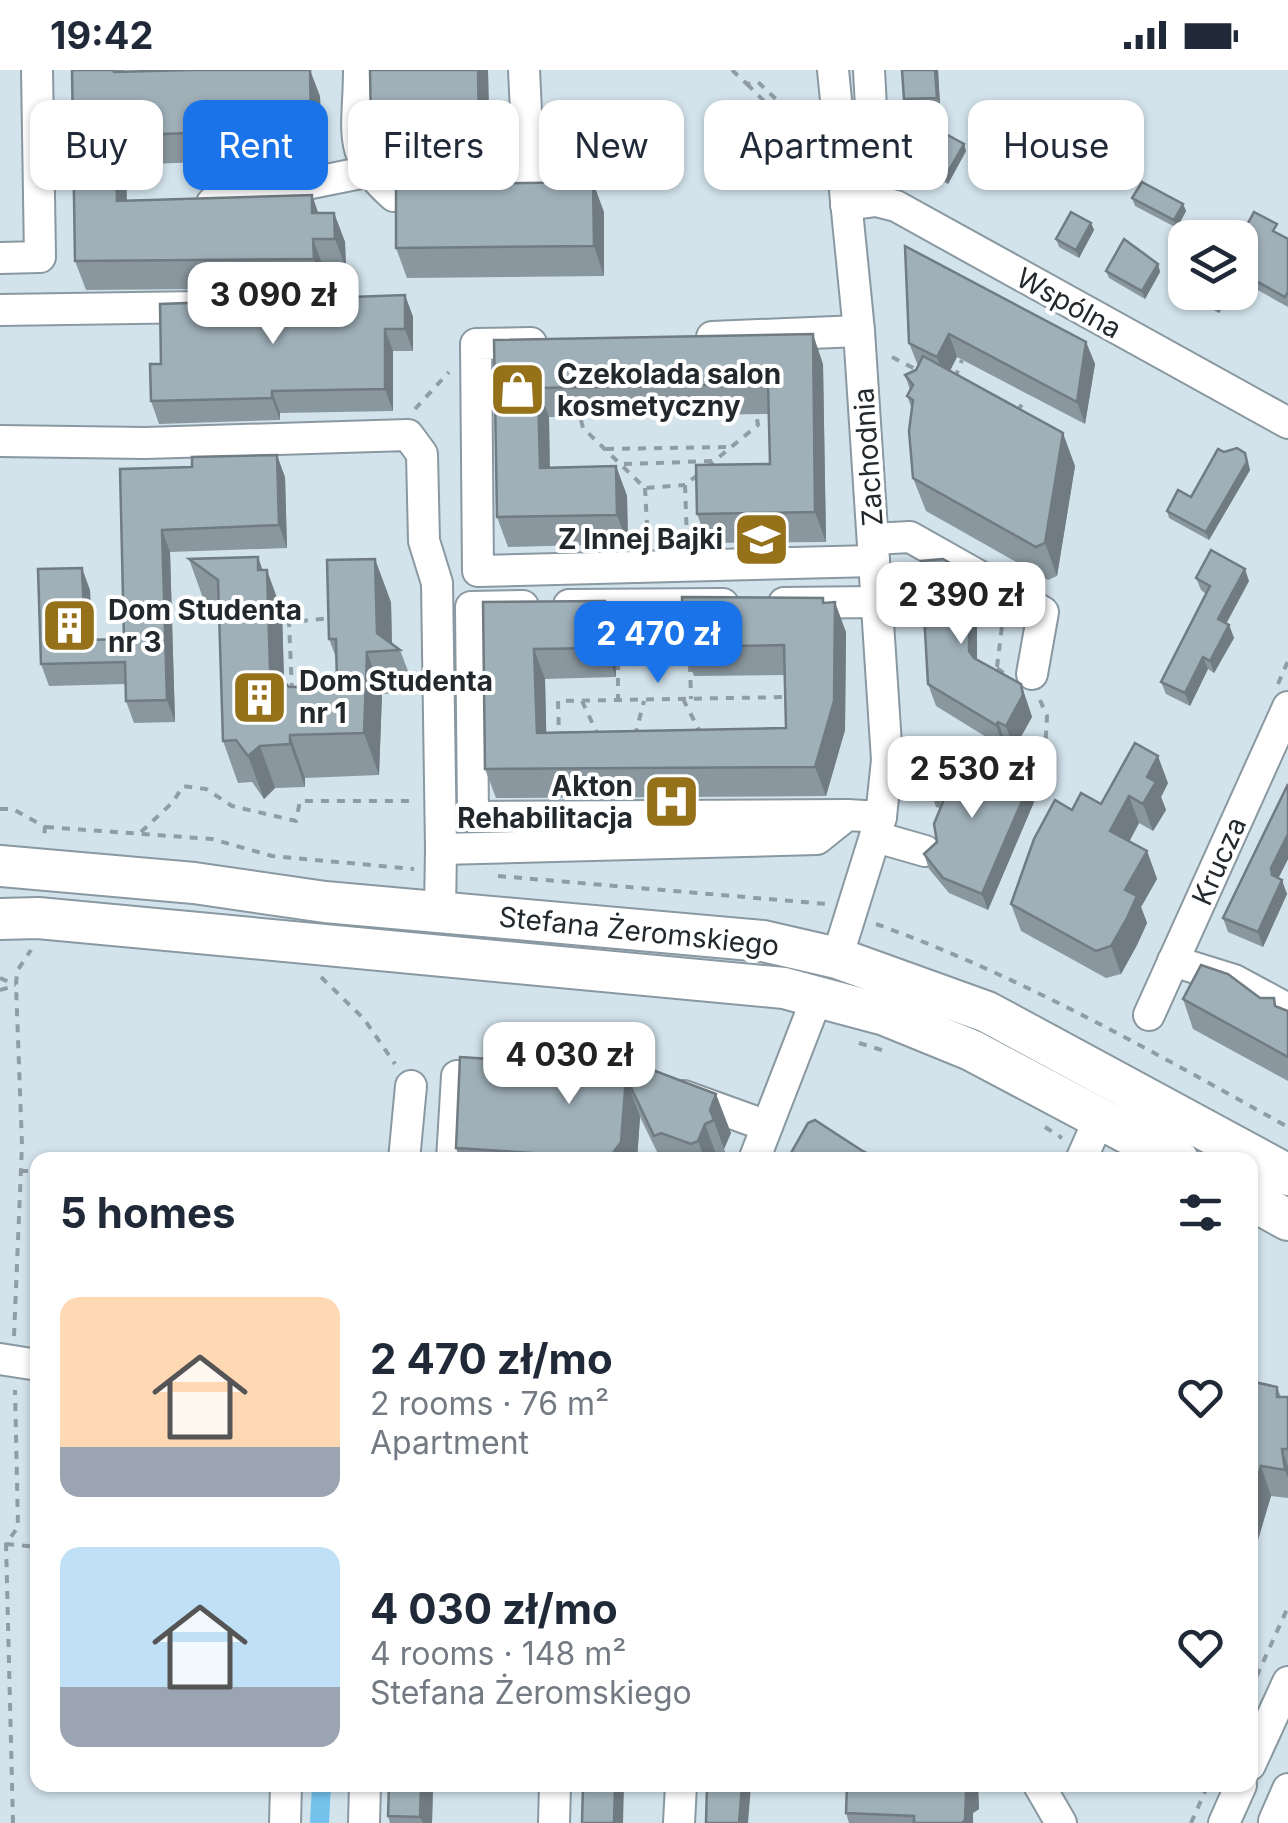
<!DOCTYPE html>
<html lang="en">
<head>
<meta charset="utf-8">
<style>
  body { margin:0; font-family:Inter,sans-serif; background:#f6f6f7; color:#1f2937; height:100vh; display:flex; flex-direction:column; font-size:38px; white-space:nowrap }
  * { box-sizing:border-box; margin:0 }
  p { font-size:32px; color:#747a83 }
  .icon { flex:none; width:55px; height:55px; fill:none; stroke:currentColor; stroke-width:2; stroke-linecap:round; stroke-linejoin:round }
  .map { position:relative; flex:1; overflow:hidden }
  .drawer { position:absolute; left:30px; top:1082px; width:1228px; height:640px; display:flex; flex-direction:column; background:#fff; border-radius:20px; box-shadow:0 2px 8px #0004 }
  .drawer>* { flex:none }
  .hud { position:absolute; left:30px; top:30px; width:1230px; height:90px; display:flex; gap:20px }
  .buttons { position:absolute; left:1168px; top:150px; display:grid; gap:20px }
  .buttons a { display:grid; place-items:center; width:90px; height:90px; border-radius:20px; background:#fff; box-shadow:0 2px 8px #0004; font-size:50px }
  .price { position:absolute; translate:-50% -85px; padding:0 22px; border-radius:20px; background:#fff; color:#222; font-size:32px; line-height:65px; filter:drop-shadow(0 2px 5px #0008) }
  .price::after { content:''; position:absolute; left:50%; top:60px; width:30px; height:22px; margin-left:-15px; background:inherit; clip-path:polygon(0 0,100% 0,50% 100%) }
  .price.selected { background:#1a73e8; color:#fff }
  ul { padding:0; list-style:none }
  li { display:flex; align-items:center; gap:30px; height:250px; padding:0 30px }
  li span { display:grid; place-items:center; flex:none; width:280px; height:200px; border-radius:20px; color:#555 }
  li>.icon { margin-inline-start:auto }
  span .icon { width:120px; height:120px; fill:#fffc; stroke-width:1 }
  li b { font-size:42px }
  h2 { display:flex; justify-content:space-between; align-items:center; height:120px; padding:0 30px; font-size:42px }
  .pill { padding:0 35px; border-radius:20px; background:#fff; box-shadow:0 2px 8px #0004; font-size:35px; line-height:90px }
  .pill.selected { background:#1a73e8; color:#fff }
  .status { display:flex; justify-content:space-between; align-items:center; height:70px; padding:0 50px; background:#fff; direction:ltr }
  .status svg { height:28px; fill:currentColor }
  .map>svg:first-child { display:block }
  .green { fill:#74c2ec }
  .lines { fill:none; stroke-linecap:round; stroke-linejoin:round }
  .minor-casing { stroke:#8998a1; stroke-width:34 }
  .major-casing { stroke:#8998a1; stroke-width:44 }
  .path { stroke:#919da4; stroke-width:4; stroke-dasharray:8 8; stroke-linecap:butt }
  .minor { stroke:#fff; stroke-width:30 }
  .major { stroke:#fff; stroke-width:40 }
  .wall { fill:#8a979f }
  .shaded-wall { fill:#707b82 }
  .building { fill:#a0b0b9; stroke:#707b82; stroke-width:2.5 }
  .labels { text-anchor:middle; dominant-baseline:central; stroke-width:8; stroke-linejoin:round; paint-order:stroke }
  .street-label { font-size:28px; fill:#22282c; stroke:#fff }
  .poi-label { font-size:28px; font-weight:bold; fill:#22282c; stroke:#fff; text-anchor:start }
</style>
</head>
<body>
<div class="status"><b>19:42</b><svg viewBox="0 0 49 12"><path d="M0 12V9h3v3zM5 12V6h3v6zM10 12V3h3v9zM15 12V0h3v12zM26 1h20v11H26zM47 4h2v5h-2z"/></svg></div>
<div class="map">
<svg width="1288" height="1753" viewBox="0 0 1288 1753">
  <rect width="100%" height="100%" fill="#d3e3ec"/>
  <polygon class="green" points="312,1715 331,1715 329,1753 310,1753"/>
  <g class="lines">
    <defs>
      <g id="minor">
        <path d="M 359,0 C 359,60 345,84 394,126 L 437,126"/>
        <polyline points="833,0 859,261 887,690 881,747 837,888"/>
        <polyline points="869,0 876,131"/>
        <polyline points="503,125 530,125 524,0"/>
        <polyline points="212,133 366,102"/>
        <polyline points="846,135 876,131 896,136 1288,353"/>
        <polyline points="0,188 40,187 37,0"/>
        <polyline points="0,240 202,237"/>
        <polyline points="712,267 859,261"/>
        <polyline points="531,273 476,274 478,501 874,491"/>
        <polyline points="0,371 145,373 408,365 422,384 424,471 437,513 441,779 817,769 847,745 881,747"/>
        <polyline points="873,469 910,467 1043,542 1032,604"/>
        <polyline points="784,533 877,532"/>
        <polyline points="569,535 723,534"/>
        <polyline points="523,536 471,537 473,747 847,745"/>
        <polyline points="876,767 925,781"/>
        <polyline points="440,841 441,779"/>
        <polyline points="1173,891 1234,910 1288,939"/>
        <polyline points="1149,945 1288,637"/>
        <polyline points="684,1026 767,1056"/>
        <polyline points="404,1090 411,1016"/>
        <polyline points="452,1090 457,1006 500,1009"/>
        <polyline points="754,1090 818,925"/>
        <polyline points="1081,1090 1100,1047"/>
        <polyline points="0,1289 38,1295"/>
        <polyline points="1250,1695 1288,1612"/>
        <polyline points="1039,1715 1061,1753"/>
        <polyline points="1274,1751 1288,1719"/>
        <polyline points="285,1753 286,1715"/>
        <polyline points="364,1753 365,1715"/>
        <polyline points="554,1753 555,1715"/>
        <polyline points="679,1753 681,1715"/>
        <polyline points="1224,1753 1241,1715"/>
      </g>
      <g id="major">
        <polyline points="0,796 194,813 325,832 763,871 837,888 987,942 1288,1105"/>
        <polyline points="0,849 38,848 784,918 885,945 971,980 1178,1090"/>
        <polyline points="1250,1129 1288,1150"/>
      </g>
    </defs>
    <use href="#minor" class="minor-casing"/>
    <use href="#major" class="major-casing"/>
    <g class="path">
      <polyline points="732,0 747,14 758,12 780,33 779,46 813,76"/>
      <polyline points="747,14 779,46"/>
      <polyline points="892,287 919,301"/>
      <polyline points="955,308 962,290"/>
      <polyline points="415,339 449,302"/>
      <polyline points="1017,341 1024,332"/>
      <polyline points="581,350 583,358 645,418 685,415"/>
      <polyline points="606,379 731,377"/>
      <polyline points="624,394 714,391"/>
      <polyline points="707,397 758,355 757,349"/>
      <polyline points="645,418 648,473"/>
      <polyline points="687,471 685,415 700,403"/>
      <polyline points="618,560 618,630"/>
      <polyline points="690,594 691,629"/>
      <polyline points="997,597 1003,548"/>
      <polyline points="997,598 1005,604"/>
      <polyline points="1278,614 1288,591"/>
      <polyline points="323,616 338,602"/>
      <polyline points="292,621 289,552 331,548"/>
      <polygon points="788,627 787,661 559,665 558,631"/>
      <polyline points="683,629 699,660"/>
      <polyline points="1040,630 1047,646 1045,683"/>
      <polyline points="582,631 597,663"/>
      <polyline points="635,666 644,631"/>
      <polyline points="0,739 13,739 45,757 44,767"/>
      <polyline points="46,757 212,769 272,786 414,799"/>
      <polyline points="141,762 173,732 183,716 206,719 232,736 296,751 300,731 411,731"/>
      <polyline points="498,806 827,834"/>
      <path d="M 876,854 C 1021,906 1153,982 1288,1057"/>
      <polyline points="321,907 364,949 395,994"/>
      <polyline points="0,908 16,915"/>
      <polyline points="0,920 14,916"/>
      <polyline points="859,973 888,982"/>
      <polyline points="1045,1057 1062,1068"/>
      <polyline points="20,1101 38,1101"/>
      <polyline points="1250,1184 1257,1170"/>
      <polyline points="14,1266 22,1075 16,915 17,901 31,880"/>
      <polyline points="6,1474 38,1477"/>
      <polyline points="1250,1621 1288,1537"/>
      <polyline points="13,1753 6,1474 18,1457 15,1320"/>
      <polyline points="1191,1753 1208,1715"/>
    </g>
    <use href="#minor" class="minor"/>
    <use href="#major" class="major"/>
  </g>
  <g class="wall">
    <polygon points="72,0 124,0 124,2 320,26 322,87 126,95 127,130 312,125 318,143 334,143 345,172 346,198 324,199 324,218 86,220 75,191"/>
    <polygon points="370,0 488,0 490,94 390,95 382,83 371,54"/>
    <polygon points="938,0 940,35 907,37 904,29"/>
    <polygon points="966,81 948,114 918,98 915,91"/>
    <polygon points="1132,128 1183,134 1186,141 1177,158 1135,136"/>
    <polygon points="604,142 604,206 407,208 396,178"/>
    <polygon points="1091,153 1094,160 1079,188 1059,177 1056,169"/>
    <polygon points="1280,164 1288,169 1288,237 1240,210 1240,168"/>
    <polygon points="905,176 1086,272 1095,294 1085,354 957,287 950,300 1075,396 1057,506 1048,510 926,441 913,408 912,339 907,326 910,320 905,305 916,300 918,296 909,273"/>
    <polygon points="1158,194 1160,202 1145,229 1109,208 1106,201"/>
    <polygon points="1185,198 1185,222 1231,222 1219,243 1180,222 1177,212"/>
    <polygon points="405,225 413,247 413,281 393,281 393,341 280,343 280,350 159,354 151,331 161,294"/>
    <polygon points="494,270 823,294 826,472 708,473 697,444 770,394 769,344 549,347 550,397 616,396 627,426 628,474 508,477 497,447"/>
    <polygon points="1224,382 1248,391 1250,400 1209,470 1169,448 1167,441 1191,427"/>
    <polygon points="120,399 285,407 287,478 170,482 175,652 134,653 126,631 126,614 49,616 41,594 90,520 92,570 124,569"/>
    <polygon points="189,489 262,500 282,542 284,613 289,617 337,616 337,590 329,569 391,532 392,574 400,580 416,622 382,624 379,705 305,708 305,717 275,718 264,729 252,712 238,713 223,671 219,542 204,531"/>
    <polygon points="1196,508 1249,511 1226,554 1229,555 1234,568 1214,603 1208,599 1190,636 1166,624 1161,612 1206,524 1201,520"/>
    <polygon points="977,526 977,590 1021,614 1032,647 1014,679 1006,674 1004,678 936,636 928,614"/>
    <polygon points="483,532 615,560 616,607 545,609 546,662 786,658 785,605 694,606 683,577 825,533 846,562 845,660 826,726 496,728 485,699"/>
    <polygon points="1168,713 1161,727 1166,740 1153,761 1139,753 1129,772 1147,781 1157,809 1141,837 1147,853 1137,875 1121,904 1106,908 1021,861 1011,834 1072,740 1101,734"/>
    <polygon points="1288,714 1288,789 1278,808 1287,824 1263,877 1228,862 1223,848"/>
    <polygon points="931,722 1034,732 988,840 949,823 929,799 924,784 937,772 940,738 936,737"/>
    <polygon points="1183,929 1277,937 1288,941 1288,1011 1193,959"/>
    <polygon points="650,999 731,1063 724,1079 728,1089 661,1090 640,1047 637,1090 460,1090 456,1078"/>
    <polygon points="1250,1311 1277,1317 1281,1327 1288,1327 1288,1428 1271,1426 1257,1473 1250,1472"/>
    <polygon points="389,1715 433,1715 432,1753 390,1753 388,1746"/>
    <polygon points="847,1715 978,1715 979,1739 973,1743 973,1753 849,1753 846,1743"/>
  </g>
  <g class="shaded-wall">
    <polygon points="310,0 320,26 322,87 311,58"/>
    <polygon points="478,0 488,0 490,94 479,64"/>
    <polygon points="935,0 938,0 940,35 937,28"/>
    <polygon points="115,66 126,95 127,160 117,131"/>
    <polygon points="964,74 966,81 948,114 945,107"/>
    <polygon points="593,112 604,142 604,206 594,176"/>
    <polygon points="312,125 322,154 323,172 312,143"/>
    <polygon points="1183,134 1186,141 1177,158 1174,150"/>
    <polygon points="334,143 345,172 346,198 335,169"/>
    <polygon points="1091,153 1094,160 1079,188 1076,180"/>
    <polygon points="313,169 324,199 324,218 314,189"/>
    <polygon points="1158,194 1160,202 1145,229 1142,221"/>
    <polygon points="1222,222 1231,222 1219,243 1216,234"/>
    <polygon points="405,225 413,247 413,281 405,259"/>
    <polygon points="385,259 393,281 393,341 385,319"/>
    <polygon points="813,264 823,294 826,472 815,442"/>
    <polygon points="949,264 957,287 946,309 937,287"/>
    <polygon points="1086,272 1095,294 1085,354 1077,332"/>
    <polygon points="538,318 549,347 550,427 540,398"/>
    <polygon points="272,321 280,343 280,350 272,328"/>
    <polygon points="1063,363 1075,396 1057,506 1045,473"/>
    <polygon points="1245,383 1250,400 1209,470 1206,462"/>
    <polygon points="277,385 285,407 287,478 279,455"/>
    <polygon points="616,396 627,426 628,474 617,445"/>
    <polygon points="162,460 170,482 175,652 167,630"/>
    <polygon points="258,487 267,513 267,500 282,542 285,642 270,599"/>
    <polygon points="375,489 391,532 392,580 377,563"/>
    <polygon points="82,498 90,520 93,592 85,570"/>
    <polygon points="1245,499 1249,511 1222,561 1218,549"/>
    <polygon points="969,504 977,526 977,603 969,581"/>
    <polygon points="605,531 615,560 616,607 605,578"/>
    <polygon points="835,532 846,562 845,660 826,726 815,697"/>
    <polygon points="1229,555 1234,568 1214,603 1210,591"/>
    <polygon points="534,579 545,609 547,692 537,663"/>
    <polygon points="367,582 382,624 379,705 364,663"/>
    <polygon points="1203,587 1208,599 1190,636 1185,623"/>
    <polygon points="1021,614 1032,647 1014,679 1006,656"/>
    <polygon points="998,652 1006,674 1004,678 996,655"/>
    <polygon points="290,665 305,708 305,717 290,674"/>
    <polygon points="260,676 275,718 264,729 248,686"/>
    <polygon points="1158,686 1168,713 1161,727 1166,740 1153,761 1143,734 1147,707"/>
    <polygon points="1028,717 1034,732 988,840 982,824"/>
    <polygon points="1129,726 1139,753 1120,789 1110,761"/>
    <polygon points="1288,764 1288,789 1276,813 1272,805 1271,798"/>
    <polygon points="1147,781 1157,809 1141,837 1147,853 1137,875 1121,904 1111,876 1125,820"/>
    <polygon points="1282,810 1287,824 1263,877 1258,862"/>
    <polygon points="626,1007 640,1047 637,1090 609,1090"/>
    <polygon points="716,1024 731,1063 724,1079 710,1040"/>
    <polygon points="705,1054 718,1090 705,1090 698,1071"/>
    <polygon points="1282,1379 1288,1396 1288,1408 1285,1400"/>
    <polygon points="1261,1396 1271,1426 1257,1473 1250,1453 1250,1432"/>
    <polygon points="421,1715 433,1715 432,1753 423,1753 420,1747"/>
    <polygon points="615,1715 624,1715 623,1753 614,1753"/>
    <polygon points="742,1715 751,1715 748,1753 739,1753"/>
    <polygon points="971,1715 978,1715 979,1739 973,1743 973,1753 962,1753 966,1723"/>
  </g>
  <g class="building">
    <polygon points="72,0 114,0 114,2 189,0 310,0 311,58 115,66 117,131 312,125 312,143 334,143 335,169 313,169 314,189 75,191"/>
    <polygon points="370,0 478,0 479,64 380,66 371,54"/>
    <polygon points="902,0 935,0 937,28 904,29"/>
    <polygon points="933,57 964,74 945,107 915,91"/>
    <polygon points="593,112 594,176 396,178 396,115"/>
    <polygon points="1142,112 1183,134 1174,150 1132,128"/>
    <polygon points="1071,142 1091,153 1076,180 1056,169"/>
    <polygon points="1254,142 1277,154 1273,161 1288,169 1288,222 1285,227 1240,202 1240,168"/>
    <polygon points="1124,169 1158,194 1142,221 1106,201"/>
    <polygon points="905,176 1086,272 1077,332 949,264 937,287 909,273"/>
    <polygon points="1185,198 1185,217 1177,212"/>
    <polygon points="1195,222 1222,222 1216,234"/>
    <polygon points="405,225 405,259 385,259 385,319 272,321 272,328 151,331 150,294 161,294 160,234"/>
    <polygon points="813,264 815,442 697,444 696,395 770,394 768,314 708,315 538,318 540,398 616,396 617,445 497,447 494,270"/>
    <polygon points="923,286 1063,363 1045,473 1036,477 913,408 909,361 913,330 907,326 913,315 905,305 916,300"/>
    <polygon points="1237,378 1245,383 1247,392 1206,462 1167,441 1178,420 1191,427 1218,379 1224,382"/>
    <polygon points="277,385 279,455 162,460 167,630 126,631 125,592 41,594 38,499 82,498 85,570 124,569 120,399 192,397 192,387"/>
    <polygon points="1211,480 1245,499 1218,549 1229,555 1210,591 1203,587 1185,623 1161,612 1210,516 1196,508"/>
    <polygon points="258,487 258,500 267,500 270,599 289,617 337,616 336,569 329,569 327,490 375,489 377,563 400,580 367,582 364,663 290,665 290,674 260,676 248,686 236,670 223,671 218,510 189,489"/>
    <polygon points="943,489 969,504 969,581 974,588 1021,614 1023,625 1006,656 998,652 996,655 928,614 921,491"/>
    <polygon points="682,527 823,528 823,533 835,532 834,631 815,697 485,699 483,532 605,531 605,578 534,579 537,663 786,658 784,575 683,577"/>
    <polygon points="1135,673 1158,686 1147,707 1156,712 1143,734 1129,726 1110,761 1147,781 1125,820 1137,826 1127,848 1111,876 1096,881 1011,834 1034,769 1055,730 1072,740 1081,723 1101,734"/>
    <polygon points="947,682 1028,717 982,824 943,808 924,784 937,772 934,754 945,727 931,722"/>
    <polygon points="1288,714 1288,764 1271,798 1272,805 1282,810 1258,862 1223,848"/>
    <polygon points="1201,895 1228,904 1260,928 1274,928 1275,936 1288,941 1288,987 1183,929"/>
    <polygon points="460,987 650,999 716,1024 710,1040 714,1050 705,1054 698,1071 691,1074 661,1063 654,1066 626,1007 621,1072 609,1088 456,1078"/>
    <polygon points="815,1050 861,1080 880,1090 787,1090 808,1053"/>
    <polygon points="1250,1311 1277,1317 1277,1327 1288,1327 1288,1379 1282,1379 1285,1400 1261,1396 1250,1432"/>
    <polygon points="389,1715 421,1715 420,1747 388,1746"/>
    <polygon points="583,1715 615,1715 614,1753 582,1753"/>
    <polygon points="707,1715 742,1715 739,1753 706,1753"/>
    <polygon points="847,1715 971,1715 971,1719 966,1723 965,1750 962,1753 914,1753 914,1746 846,1743"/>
  </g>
  <defs>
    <symbol id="shop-square" viewBox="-11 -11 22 22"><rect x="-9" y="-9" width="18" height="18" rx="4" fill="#95711a" stroke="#fff"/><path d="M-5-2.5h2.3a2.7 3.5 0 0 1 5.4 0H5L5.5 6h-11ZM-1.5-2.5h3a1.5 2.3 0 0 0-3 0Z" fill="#fff"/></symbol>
    <symbol id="school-square" viewBox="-11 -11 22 22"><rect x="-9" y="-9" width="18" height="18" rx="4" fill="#95711a" stroke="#fff"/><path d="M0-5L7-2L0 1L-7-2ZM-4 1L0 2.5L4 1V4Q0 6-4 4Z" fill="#fff"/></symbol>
    <symbol id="building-square" viewBox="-11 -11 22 22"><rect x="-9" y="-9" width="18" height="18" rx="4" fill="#95711a" stroke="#fff"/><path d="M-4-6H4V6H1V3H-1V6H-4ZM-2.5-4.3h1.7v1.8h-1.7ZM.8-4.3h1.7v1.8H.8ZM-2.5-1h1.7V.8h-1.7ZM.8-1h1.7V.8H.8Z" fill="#fff"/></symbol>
    <symbol id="hospital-square" viewBox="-11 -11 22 22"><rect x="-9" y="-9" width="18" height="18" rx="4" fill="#95711a" stroke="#fff"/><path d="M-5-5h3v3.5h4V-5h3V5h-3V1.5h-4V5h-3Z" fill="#fff"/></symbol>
  </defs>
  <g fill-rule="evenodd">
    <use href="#shop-square" x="486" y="288" width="63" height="63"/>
    <use href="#school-square" x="730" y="438" width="63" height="63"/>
    <use href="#building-square" x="38" y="524" width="63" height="63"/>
    <use href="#building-square" x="228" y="596" width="63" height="63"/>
    <use href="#hospital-square" x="640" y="700" width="63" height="63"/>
  </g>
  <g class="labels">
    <g class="street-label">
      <text transform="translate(1069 233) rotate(29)">Wspólna</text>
      <text transform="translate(868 387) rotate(-94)">Zachodnia</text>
      <text transform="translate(1219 791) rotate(-66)">Krucza</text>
      <text transform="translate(639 861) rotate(6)">Stefana Żeromskiego</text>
    </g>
    <g class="poi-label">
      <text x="557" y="304">Czekolada salon<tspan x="557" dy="32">kosmetyczny</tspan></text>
      <text x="723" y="469" text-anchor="end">Z Innej Bajki</text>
      <text x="108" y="540">Dom Studenta<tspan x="108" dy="32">nr 3</tspan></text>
      <text x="299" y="611">Dom Studenta<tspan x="299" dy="32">nr 1</tspan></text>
      <text x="633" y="716" text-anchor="end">Akton<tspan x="633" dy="32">Rehabilitacja</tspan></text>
    </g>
  </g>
</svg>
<div class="buttons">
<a><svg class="icon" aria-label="layers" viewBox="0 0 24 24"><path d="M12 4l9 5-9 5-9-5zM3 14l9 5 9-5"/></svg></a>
</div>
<b class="price" style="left:273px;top:277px">3 090 zł</b>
<b class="price" style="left:961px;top:577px">2 390 zł</b>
<b class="price selected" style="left:658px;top:616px">2 470 zł</b>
<b class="price" style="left:972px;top:751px">2 530 zł</b>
<b class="price" style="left:569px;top:1037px">4 030 zł</b>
<div class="hud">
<a class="pill">Buy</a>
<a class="pill selected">Rent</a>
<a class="pill">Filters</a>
<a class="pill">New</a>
<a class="pill">Apartment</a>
<a class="pill">House</a>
</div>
<section class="drawer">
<h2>5 homes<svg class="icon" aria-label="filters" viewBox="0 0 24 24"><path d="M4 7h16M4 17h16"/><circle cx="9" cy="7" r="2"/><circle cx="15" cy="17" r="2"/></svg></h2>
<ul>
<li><span style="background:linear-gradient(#ffd9b3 75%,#9aa5b1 0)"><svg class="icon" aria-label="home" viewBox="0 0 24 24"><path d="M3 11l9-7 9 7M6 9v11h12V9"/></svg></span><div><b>2 470 zł/mo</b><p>2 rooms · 76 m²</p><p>Apartment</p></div><svg class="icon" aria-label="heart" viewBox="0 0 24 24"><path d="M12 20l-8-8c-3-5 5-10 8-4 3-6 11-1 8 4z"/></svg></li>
<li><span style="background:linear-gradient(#bfe0f5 70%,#9aa5b1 0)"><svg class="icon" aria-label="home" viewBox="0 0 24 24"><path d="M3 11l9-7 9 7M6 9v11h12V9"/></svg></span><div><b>4 030 zł/mo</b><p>4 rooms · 148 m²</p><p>Stefana Żeromskiego</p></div><svg class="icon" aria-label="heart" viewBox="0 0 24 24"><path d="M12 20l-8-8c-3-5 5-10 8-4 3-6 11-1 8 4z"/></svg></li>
</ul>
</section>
</div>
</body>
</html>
